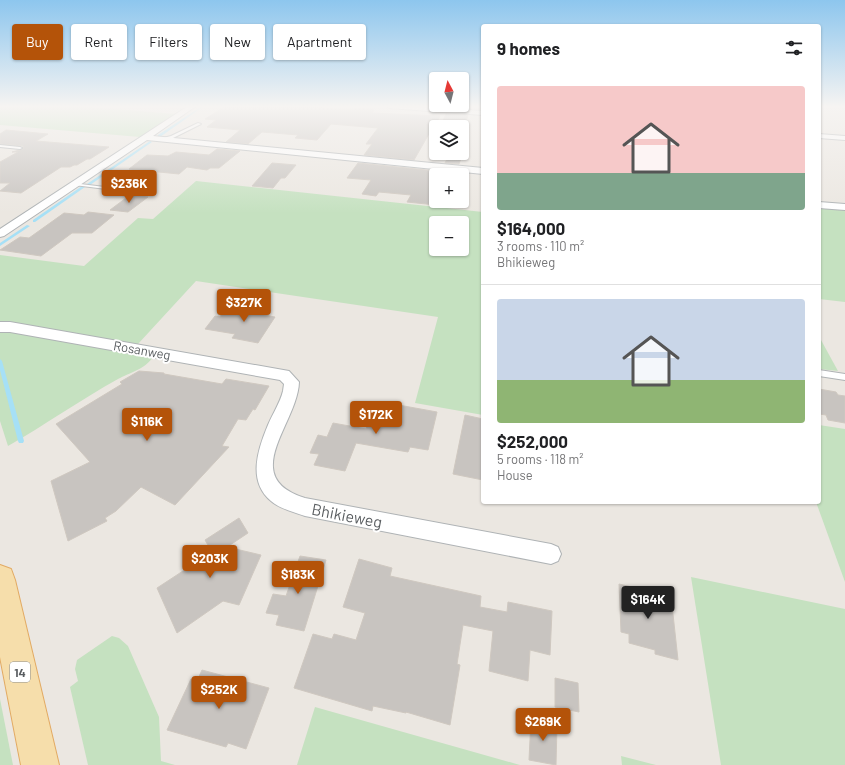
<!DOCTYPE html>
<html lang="en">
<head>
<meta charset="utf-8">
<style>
  body { margin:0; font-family:Barlow,sans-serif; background:#f2f2f2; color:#202124; height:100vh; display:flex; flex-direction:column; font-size:15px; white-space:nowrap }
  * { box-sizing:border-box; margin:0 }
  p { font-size:13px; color:#757577 }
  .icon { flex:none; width:22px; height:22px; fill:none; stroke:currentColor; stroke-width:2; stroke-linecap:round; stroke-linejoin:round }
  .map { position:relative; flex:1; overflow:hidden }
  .drawer { position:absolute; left:481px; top:24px; width:340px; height:480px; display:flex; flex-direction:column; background:#fff; border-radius:4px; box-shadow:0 1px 3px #0004 }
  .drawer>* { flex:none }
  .hud { position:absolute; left:12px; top:24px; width:380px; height:36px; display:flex; gap:8px }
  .needle { width:26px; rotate:353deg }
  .tools { position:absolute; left:429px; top:72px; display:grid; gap:8px }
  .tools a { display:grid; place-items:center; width:40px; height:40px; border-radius:4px; background:#fff; box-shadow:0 1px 3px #0004; font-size:20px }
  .price { position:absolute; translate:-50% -34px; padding:0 9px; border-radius:4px; background:#b45309; color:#fff; font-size:13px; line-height:26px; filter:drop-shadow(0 1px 2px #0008) }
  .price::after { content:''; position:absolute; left:50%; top:24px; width:12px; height:9px; margin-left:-6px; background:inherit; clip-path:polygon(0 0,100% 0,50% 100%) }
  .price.current { background:#222; color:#fff }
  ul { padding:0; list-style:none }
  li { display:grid; align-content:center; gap:8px; height:212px; padding:0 16px }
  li+li { border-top:1px solid #e0e0e0 }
  li span { display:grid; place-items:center; height:124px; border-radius:4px; color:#555 }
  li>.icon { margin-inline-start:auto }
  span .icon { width:72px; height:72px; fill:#fffc; stroke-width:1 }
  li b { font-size:17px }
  h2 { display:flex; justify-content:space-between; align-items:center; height:48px; padding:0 16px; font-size:17px }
  .tag { padding:0 14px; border-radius:4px; background:#fff; box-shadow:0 1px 3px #0004; font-size:14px; line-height:36px }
  .tag.current { background:#b45309; color:#fff }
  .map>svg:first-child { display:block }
  .green { fill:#c5e1c0; fill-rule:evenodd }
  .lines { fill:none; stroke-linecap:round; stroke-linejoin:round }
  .stream { fill:#a6e0f6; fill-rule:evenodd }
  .building { fill:#c8c4c0; stroke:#cfc8c0 }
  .service-casing { stroke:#afb3b5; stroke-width:2 }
  .minor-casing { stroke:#afb3b5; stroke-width:2 }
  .primary-casing { stroke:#e2aa63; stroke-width:2 }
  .service { fill:#fff; fill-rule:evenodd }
  .minor { fill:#fff; fill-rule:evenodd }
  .primary { fill:#f6deab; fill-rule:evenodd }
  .labels { text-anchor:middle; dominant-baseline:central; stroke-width:4; stroke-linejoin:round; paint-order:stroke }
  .shield { fill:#fff; stroke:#8c8e90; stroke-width:1 }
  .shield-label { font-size:12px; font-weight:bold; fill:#5a5e61 }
  .street-label { font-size:13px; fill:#5a5e61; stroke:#fff }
  .near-street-label { font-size:16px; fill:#5a5e61; stroke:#fff }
</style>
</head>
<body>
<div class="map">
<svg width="845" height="765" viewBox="0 0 845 765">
  <rect width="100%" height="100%" fill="#ebe7e1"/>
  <g class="green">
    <polygon points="0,106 77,106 175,114 140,137 0,125"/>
    <path d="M 196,181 L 483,212 L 483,415 L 415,403 L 438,317 L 196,281 L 138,344 L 0,322 L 0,255 L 84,266 L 138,218 L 153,219 ZM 436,223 L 462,223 L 462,249 L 436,249 Z"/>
    <polygon points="819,207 845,209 845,302 819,299"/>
    <path d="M 6,330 L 153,356 C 148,368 129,373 118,379 C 80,400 45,425 8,446 L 0,421 L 0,332 Z"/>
    <polygon points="819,339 821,340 838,371 819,369"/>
    <polygon points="819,425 845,429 845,582 816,502 819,502"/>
    <polygon points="691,577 845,609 845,765 721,765"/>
    <polygon points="112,636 119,638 128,646 159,717 161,761 175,765 88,765 70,687 78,681 75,669 77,660"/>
    <polygon points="0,699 13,765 0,765"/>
    <polygon points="315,707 520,765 297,765"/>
    <polygon points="621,756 656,765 622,765"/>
  </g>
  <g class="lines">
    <g class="stream">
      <polygon points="202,106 204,106 160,137 158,137 158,135"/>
      <polygon points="150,141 152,142 90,185 87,184"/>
      <polygon points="82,186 85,187 35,222 33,222 33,220"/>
      <polygon points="27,225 30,226 0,246 0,243"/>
      <polygon points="0,359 2,361 24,441 23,443 19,443 18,441 0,370"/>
    </g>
  </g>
  <g class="building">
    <polygon points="226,106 318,106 317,107 351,110 353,108 373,109 374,110 372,113 440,116 432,132 430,132 414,160 364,155 372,144 366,144 378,128 331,124 317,140 295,138 298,135 262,132 248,144 226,142 240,130 207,127 216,120 205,119"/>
    <polygon points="446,114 468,115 464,127 440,127"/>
    <polygon points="6,130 48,134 36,141 109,147 90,159 87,159 77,165 74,165 70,167 61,167 21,193 0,191 10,183 0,183 0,162 18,152 12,152 23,149 23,146 0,144 0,134"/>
    <polygon points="217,149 240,151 219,168 210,168 207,170 187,167 179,174 129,169 147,155 168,156 176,152 209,155"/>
    <polygon points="450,153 463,153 459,164 445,163"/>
    <polygon points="272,163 296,165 285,178 281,178 273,188 252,186"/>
    <polygon points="358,163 436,171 436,205 407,202 411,195 379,192 376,196 362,194 371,180 347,178"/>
    <polygon points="130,195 148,197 128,212 110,210"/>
    <polygon points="88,212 114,215 92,233 72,233 41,256 0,250 20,237 29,238 64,213 84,215"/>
    <polygon points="249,303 270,306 264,315 275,317 258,343 232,338 235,334 205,329 215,316 220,317 223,312 240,315"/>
    <polygon points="139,371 164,373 164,374 222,384 226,379 269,386 255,410 253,409 246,420 238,419 222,446 229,447 175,505 141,487 116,511 105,518 107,521 68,541 51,481 90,462 56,424 122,384 120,382"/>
    <polygon points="819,389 836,392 838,395 845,396 845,423 828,420 826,415 819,414"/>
    <polygon points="393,404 437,412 428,450 410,447 408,452 356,443 345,471 314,465 319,454 310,453 318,435 327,437 333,423 366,429 374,408 390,411"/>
    <polygon points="465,415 483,419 483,480 453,474"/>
    <polygon points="239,518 248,533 227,547 261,555 239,605 223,601 177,633 157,588 212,552 205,540"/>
    <polygon points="300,556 326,560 304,631 276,625 279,615 266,613 273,594 286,596"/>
    <polygon points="359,559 392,568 390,576 481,596 480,607 507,612 508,602 552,611 550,655 530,650 528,681 489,671 493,631 463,625 457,664 460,665 450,725 406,712 406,713 373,706 372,711 294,688 313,634 332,639 334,634 356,640 365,613 343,607"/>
    <polygon points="619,584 671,596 678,660 655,654 655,650 629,643 629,634 621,632"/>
    <polygon points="202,670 269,688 246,749 228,743 226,747 167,730 191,679 197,681"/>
    <polygon points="555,678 578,683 579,712 555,707"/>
    <polygon points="531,719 557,725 556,765 529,760"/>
  </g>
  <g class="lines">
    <defs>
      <g id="service">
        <polygon points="198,123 201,124 173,138 161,140 159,139 171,136"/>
        <polygon points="0,145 20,147 22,148 20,149 0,147"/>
        <polygon points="72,183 138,191 140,192 138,193 74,185 72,185"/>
        <polygon points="819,370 845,374 845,380 819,376"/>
      </g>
      <g id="minor">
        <polygon points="188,106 196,106 153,136 483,168 483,174 147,140 4,236 0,237 0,229"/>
        <polygon points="386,106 412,106 483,111 483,115 389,108"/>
        <polygon points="819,134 845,136 845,140 819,138"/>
        <polygon points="819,202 845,204 845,210 819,208"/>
        <path d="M 0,322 L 10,322 L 289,371 L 299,382 C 298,423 237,477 305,498 L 551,544 L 558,547 L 561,554 L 558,561 L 551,564 L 305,516 C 294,512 280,509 271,501 C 247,481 258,449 268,425 C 273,413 280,403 283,391 L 284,384 L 280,380 L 10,332 L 0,332 Z"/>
      </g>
      <polygon id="primary" points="0,565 11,569 15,580 59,765 21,765 0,657"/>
    </defs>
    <use href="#service" class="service-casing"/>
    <use href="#minor" class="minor-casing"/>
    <use href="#primary" class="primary-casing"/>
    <use href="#service" class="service"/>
    <use href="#minor" class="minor"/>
    <use href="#primary" class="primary"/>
  </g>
  <linearGradient id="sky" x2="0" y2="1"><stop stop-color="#8dc6ee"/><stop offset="0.5" stop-color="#f6f4f2"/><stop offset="1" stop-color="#f6f4f2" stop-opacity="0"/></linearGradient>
  <rect width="845" height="213" fill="url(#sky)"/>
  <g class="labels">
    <rect class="shield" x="10" y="662" width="20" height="20" rx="3"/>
    <g class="shield-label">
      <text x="20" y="672">14</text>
    </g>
    <g class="street-label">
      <text transform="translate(142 350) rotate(10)">Rosanweg</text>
    </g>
    <g class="near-street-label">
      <text transform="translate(347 515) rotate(11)">Bhikieweg</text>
    </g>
  </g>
</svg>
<div class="tools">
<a><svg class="needle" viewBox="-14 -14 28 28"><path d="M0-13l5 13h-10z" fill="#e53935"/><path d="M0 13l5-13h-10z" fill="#757577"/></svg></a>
<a><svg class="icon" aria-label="layers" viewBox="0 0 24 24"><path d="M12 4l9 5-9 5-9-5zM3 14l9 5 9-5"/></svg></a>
<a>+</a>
<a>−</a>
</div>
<b class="price" style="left:129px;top:204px">$236K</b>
<b class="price" style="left:244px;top:323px">$327K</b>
<b class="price" style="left:376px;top:435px">$172K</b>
<b class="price" style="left:147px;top:442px">$116K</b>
<b class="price" style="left:210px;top:579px">$203K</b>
<b class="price" style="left:298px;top:595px">$183K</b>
<b class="price current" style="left:648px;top:620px">$164K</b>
<b class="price" style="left:219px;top:710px">$252K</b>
<b class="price" style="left:543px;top:742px">$269K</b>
<div class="hud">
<a class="tag current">Buy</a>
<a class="tag">Rent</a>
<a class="tag">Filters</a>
<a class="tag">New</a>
<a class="tag">Apartment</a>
</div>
<section class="drawer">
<h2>9 homes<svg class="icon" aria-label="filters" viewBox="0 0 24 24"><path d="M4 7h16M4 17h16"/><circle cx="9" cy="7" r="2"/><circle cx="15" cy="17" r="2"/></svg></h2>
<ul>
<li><span style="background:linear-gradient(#f6c9c9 70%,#7fa58c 0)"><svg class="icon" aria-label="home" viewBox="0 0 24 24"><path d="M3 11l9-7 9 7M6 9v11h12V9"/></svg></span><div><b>$164,000</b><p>3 rooms · 110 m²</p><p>Bhikieweg</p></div></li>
<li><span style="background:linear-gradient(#c9d6e8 65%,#8fb573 0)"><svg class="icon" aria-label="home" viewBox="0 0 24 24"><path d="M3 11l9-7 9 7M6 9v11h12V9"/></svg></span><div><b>$252,000</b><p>5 rooms · 118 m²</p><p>House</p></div></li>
</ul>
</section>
</div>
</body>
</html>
